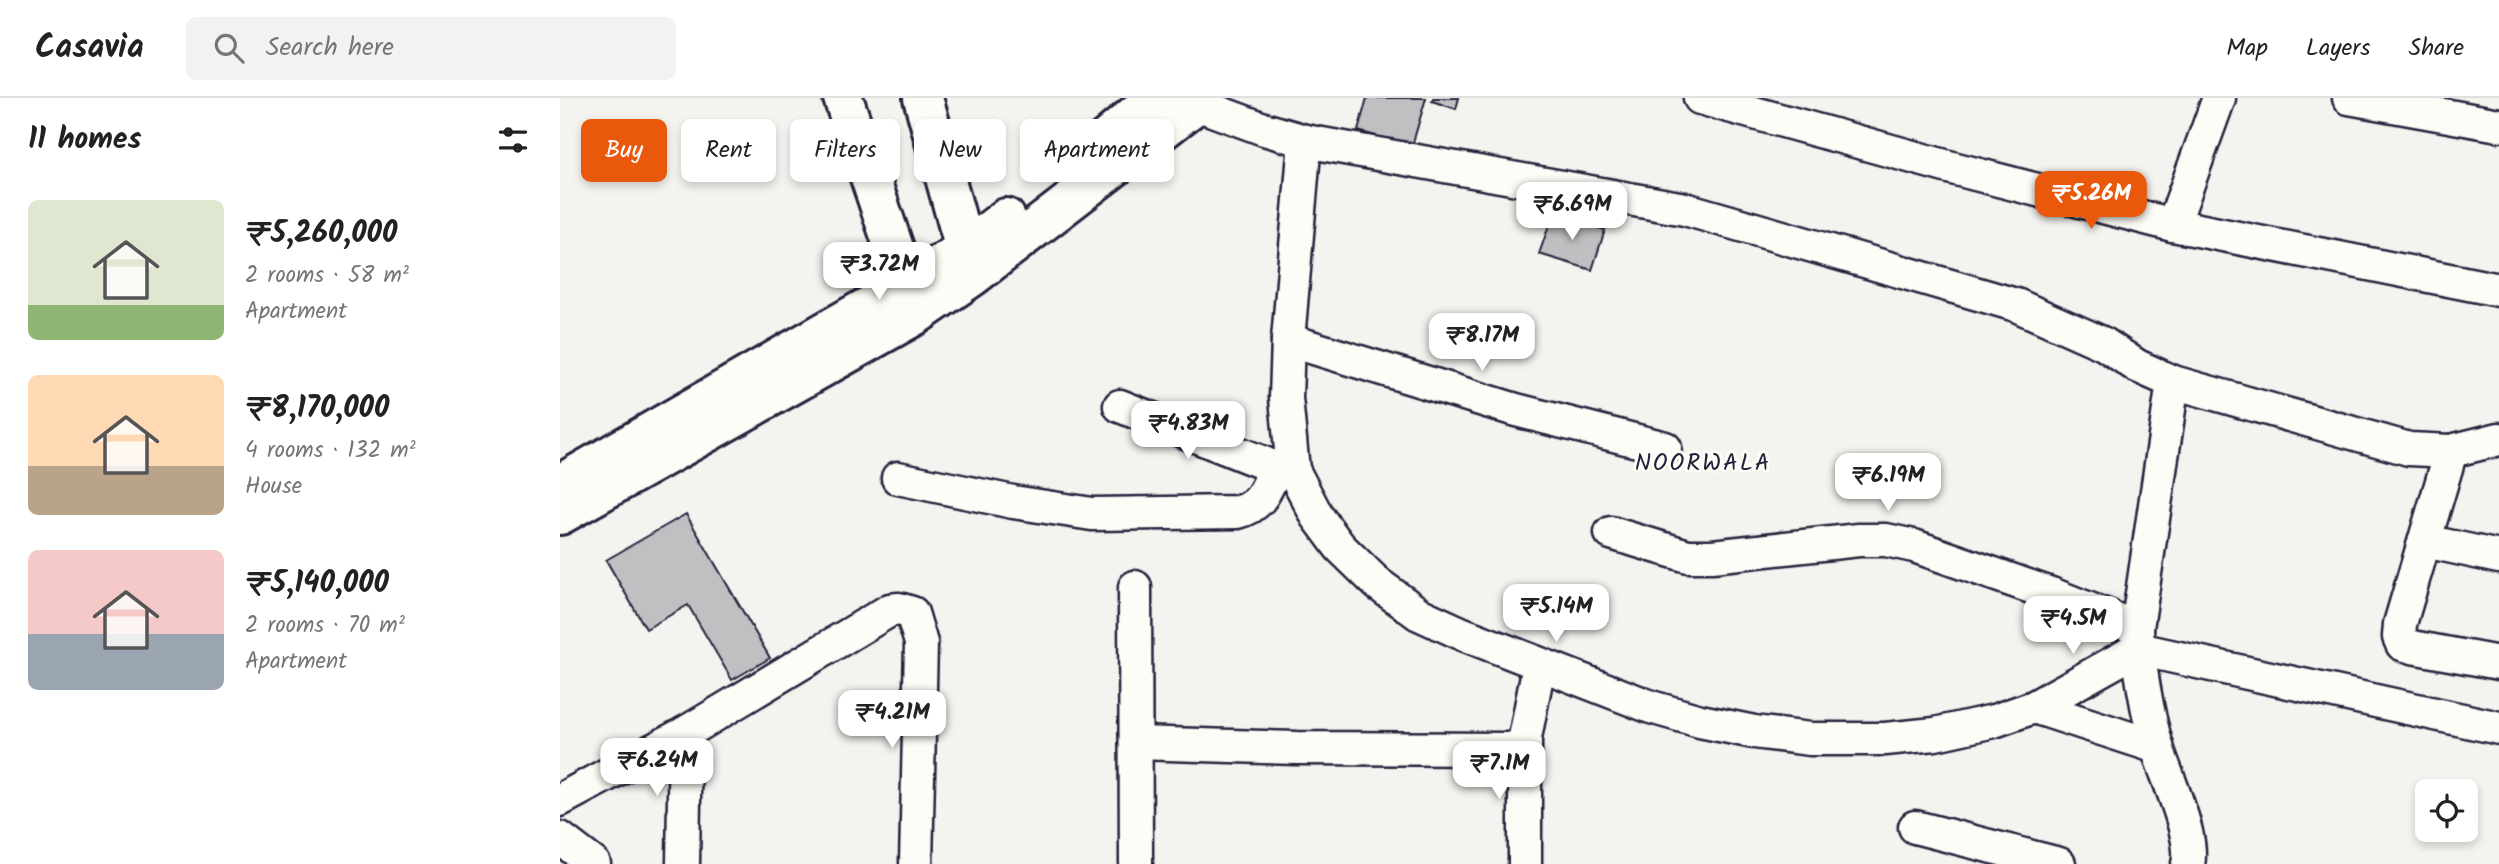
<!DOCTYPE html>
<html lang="en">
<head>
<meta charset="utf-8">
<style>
  body { margin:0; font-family:Kalam,sans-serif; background:#f2f2f2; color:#222; height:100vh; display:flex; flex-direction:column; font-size:26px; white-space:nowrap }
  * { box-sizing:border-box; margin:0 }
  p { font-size:23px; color:#767676 }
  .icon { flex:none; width:38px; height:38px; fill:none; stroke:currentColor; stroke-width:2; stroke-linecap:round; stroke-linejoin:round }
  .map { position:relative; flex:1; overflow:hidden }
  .side { display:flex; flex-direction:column; background:#fff; width:560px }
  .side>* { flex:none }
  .guide { position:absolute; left:21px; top:21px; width:665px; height:63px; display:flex; gap:14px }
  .tools { position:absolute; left:1855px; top:681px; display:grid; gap:14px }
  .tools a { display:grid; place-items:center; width:63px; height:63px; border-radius:10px; background:#fff; box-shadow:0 4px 10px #0003; font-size:35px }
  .price { position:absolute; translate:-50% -60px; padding:0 16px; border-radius:14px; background:#fff; color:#222; font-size:23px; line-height:46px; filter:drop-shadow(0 2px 4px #0008) }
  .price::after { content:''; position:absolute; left:50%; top:42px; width:21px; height:16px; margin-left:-10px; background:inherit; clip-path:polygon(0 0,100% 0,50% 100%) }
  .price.active { background:#ea580c; color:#fff }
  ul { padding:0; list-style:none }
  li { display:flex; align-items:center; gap:21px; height:175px; padding:0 28px }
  li span { display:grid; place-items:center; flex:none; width:196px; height:140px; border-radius:10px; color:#555 }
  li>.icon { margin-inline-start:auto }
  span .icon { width:84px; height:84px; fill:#fffc; stroke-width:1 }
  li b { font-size:30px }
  h2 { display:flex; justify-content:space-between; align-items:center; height:84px; padding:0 28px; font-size:30px }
  .tag { padding:0 24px; border-radius:10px; background:#fff; box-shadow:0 4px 10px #0003; font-size:24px; line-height:63px }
  .tag.active { background:#ea580c; color:#fff }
  header { display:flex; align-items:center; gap:42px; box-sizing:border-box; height:98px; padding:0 35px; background:#fff; border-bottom:2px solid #e0e0e0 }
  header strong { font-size:33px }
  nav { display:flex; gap:38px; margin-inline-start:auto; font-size:24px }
  .search { width:490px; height:63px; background:#f2f2f2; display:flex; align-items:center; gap:18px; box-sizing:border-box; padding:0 24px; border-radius:10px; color:#767676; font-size:26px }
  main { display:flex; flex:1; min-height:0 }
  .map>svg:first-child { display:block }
  .building { fill:#c0bfc2; stroke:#22223b; stroke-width:2 }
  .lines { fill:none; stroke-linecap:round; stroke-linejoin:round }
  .minor-casing { stroke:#22223b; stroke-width:37 }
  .tertiary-casing { stroke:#22223b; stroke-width:44 }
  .minor { stroke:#fdfcf7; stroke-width:32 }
  .tertiary { stroke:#fdfcf7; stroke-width:38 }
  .labels { text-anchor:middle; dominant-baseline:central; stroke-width:6; stroke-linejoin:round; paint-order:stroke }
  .quarter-label { font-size:24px; letter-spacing:2px; fill:#22223b; stroke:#fdfcf7 }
</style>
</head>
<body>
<header>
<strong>Casavia</strong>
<div class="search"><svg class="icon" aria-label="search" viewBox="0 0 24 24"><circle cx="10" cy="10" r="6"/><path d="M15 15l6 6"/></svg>Search here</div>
<nav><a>Map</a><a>Layers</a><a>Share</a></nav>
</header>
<main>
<section class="side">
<h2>11 homes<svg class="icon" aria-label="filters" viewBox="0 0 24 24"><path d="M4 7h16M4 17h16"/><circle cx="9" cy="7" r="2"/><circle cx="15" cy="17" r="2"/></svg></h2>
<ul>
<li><span style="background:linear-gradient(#dfe7d0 75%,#8fb573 0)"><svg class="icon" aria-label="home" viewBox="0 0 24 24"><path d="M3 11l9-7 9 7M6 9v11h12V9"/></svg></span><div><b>₹5,260,000</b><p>2 rooms · 58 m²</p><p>Apartment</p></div></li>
<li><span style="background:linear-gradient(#ffd9b3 65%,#b9a48a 0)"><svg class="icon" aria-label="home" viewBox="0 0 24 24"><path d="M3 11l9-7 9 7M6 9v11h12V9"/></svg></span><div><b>₹8,170,000</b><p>4 rooms · 132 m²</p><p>House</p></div></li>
<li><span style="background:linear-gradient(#f6c9c9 60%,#9aa5b1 0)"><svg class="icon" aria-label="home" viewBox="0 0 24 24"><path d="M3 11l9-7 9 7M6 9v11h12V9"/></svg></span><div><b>₹5,140,000</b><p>2 rooms · 70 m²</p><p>Apartment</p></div></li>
</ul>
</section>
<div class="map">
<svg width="1939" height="766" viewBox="0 0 1939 766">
  <rect width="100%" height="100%" fill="#f4f3ef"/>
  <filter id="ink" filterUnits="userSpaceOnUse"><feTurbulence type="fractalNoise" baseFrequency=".0143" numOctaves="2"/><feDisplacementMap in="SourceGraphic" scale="14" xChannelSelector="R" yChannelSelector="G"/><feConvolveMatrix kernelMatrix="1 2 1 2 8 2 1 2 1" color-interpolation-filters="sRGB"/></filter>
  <g filter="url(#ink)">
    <g class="building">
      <polygon points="807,0 866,0 852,48 798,33"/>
      <polygon points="873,0 899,0 896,11 872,3"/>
      <polygon points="993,116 1045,132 1032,172 979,156"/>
      <polygon points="126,416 210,560 172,582 128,507 86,531 46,462"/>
    </g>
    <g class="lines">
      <defs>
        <g id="minor">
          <polyline points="1140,0 1396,71 1613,127 1939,192"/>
          <polyline points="1789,0 1939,27"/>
          <polyline points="636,6 704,31 745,43 1125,111 1160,121 1456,207 1544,246 1577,268 1613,284 1849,351 1891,353 1939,341"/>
          <polyline points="745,43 728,242 726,300 733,372 757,418 780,449 818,486 859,516 903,536 1091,609 1140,623 1194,634 1250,641 1325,641 1375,636 1434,623 1474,609 1597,649"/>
          <polyline points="1613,127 1659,0"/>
          <polyline points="728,242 956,312 1105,350"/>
          <path d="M 1613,284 L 1577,530 C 1578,565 1588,619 1598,652 C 1607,680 1635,740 1628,766"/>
          <polyline points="560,308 716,370"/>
          <polyline points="1891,353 1840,526 1839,539 1842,546 1852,549 1939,565"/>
          <path d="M 338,380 L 453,404 L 532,416 L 678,414 C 702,408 706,391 716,370 L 733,372"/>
          <polyline points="1051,435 1128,458 1152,458 1299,442 1326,442 1354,448 1491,496 1577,530"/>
          <polyline points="1865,443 1939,459"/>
          <polyline points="575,489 576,766"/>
          <polyline points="1474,609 1578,551 1939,630"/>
          <polyline points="576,645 737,650 948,651 959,649 965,640 979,567"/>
          <polyline points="0,702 125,635 330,512 339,511 352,515 361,545 356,766"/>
          <polyline points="1355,729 1499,766"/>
          <polyline points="0,740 34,766"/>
          <polyline points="123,766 125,635"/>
          <polyline points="965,766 965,640"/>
        </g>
        <g id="tertiary">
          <polyline points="283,0 355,212"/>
          <polyline points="363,0 411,173"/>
          <polyline points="510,71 595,0"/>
          <polyline points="0,386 346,187 405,151 446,120"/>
          <polyline points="0,417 356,217 413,178 644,0"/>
        </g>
      </defs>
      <use href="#minor" class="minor-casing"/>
      <use href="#tertiary" class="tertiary-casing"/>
      <use href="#minor" class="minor"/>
      <use href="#tertiary" class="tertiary"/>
    </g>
  </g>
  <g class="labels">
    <g class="quarter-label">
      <text x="1143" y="365">NOORWALA</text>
    </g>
  </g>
</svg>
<div class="tools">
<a><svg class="icon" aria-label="locate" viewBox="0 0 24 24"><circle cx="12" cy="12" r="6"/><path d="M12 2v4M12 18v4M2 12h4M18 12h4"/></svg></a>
</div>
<b class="price active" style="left:1531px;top:133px">₹5.26M</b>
<b class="price" style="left:1012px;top:144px">₹6.69M</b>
<b class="price" style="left:319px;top:204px">₹3.72M</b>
<b class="price" style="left:922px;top:275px">₹8.17M</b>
<b class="price" style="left:628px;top:363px">₹4.83M</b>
<b class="price" style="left:1328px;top:415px">₹6.19M</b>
<b class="price" style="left:996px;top:546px">₹5.14M</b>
<b class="price" style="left:1513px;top:558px">₹4.5M</b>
<b class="price" style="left:332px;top:652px">₹4.21M</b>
<b class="price" style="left:97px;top:700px">₹6.24M</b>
<b class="price" style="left:939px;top:703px">₹7.1M</b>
<div class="guide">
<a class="tag active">Buy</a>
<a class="tag">Rent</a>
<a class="tag">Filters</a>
<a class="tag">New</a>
<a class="tag">Apartment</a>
</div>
</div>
</main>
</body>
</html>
